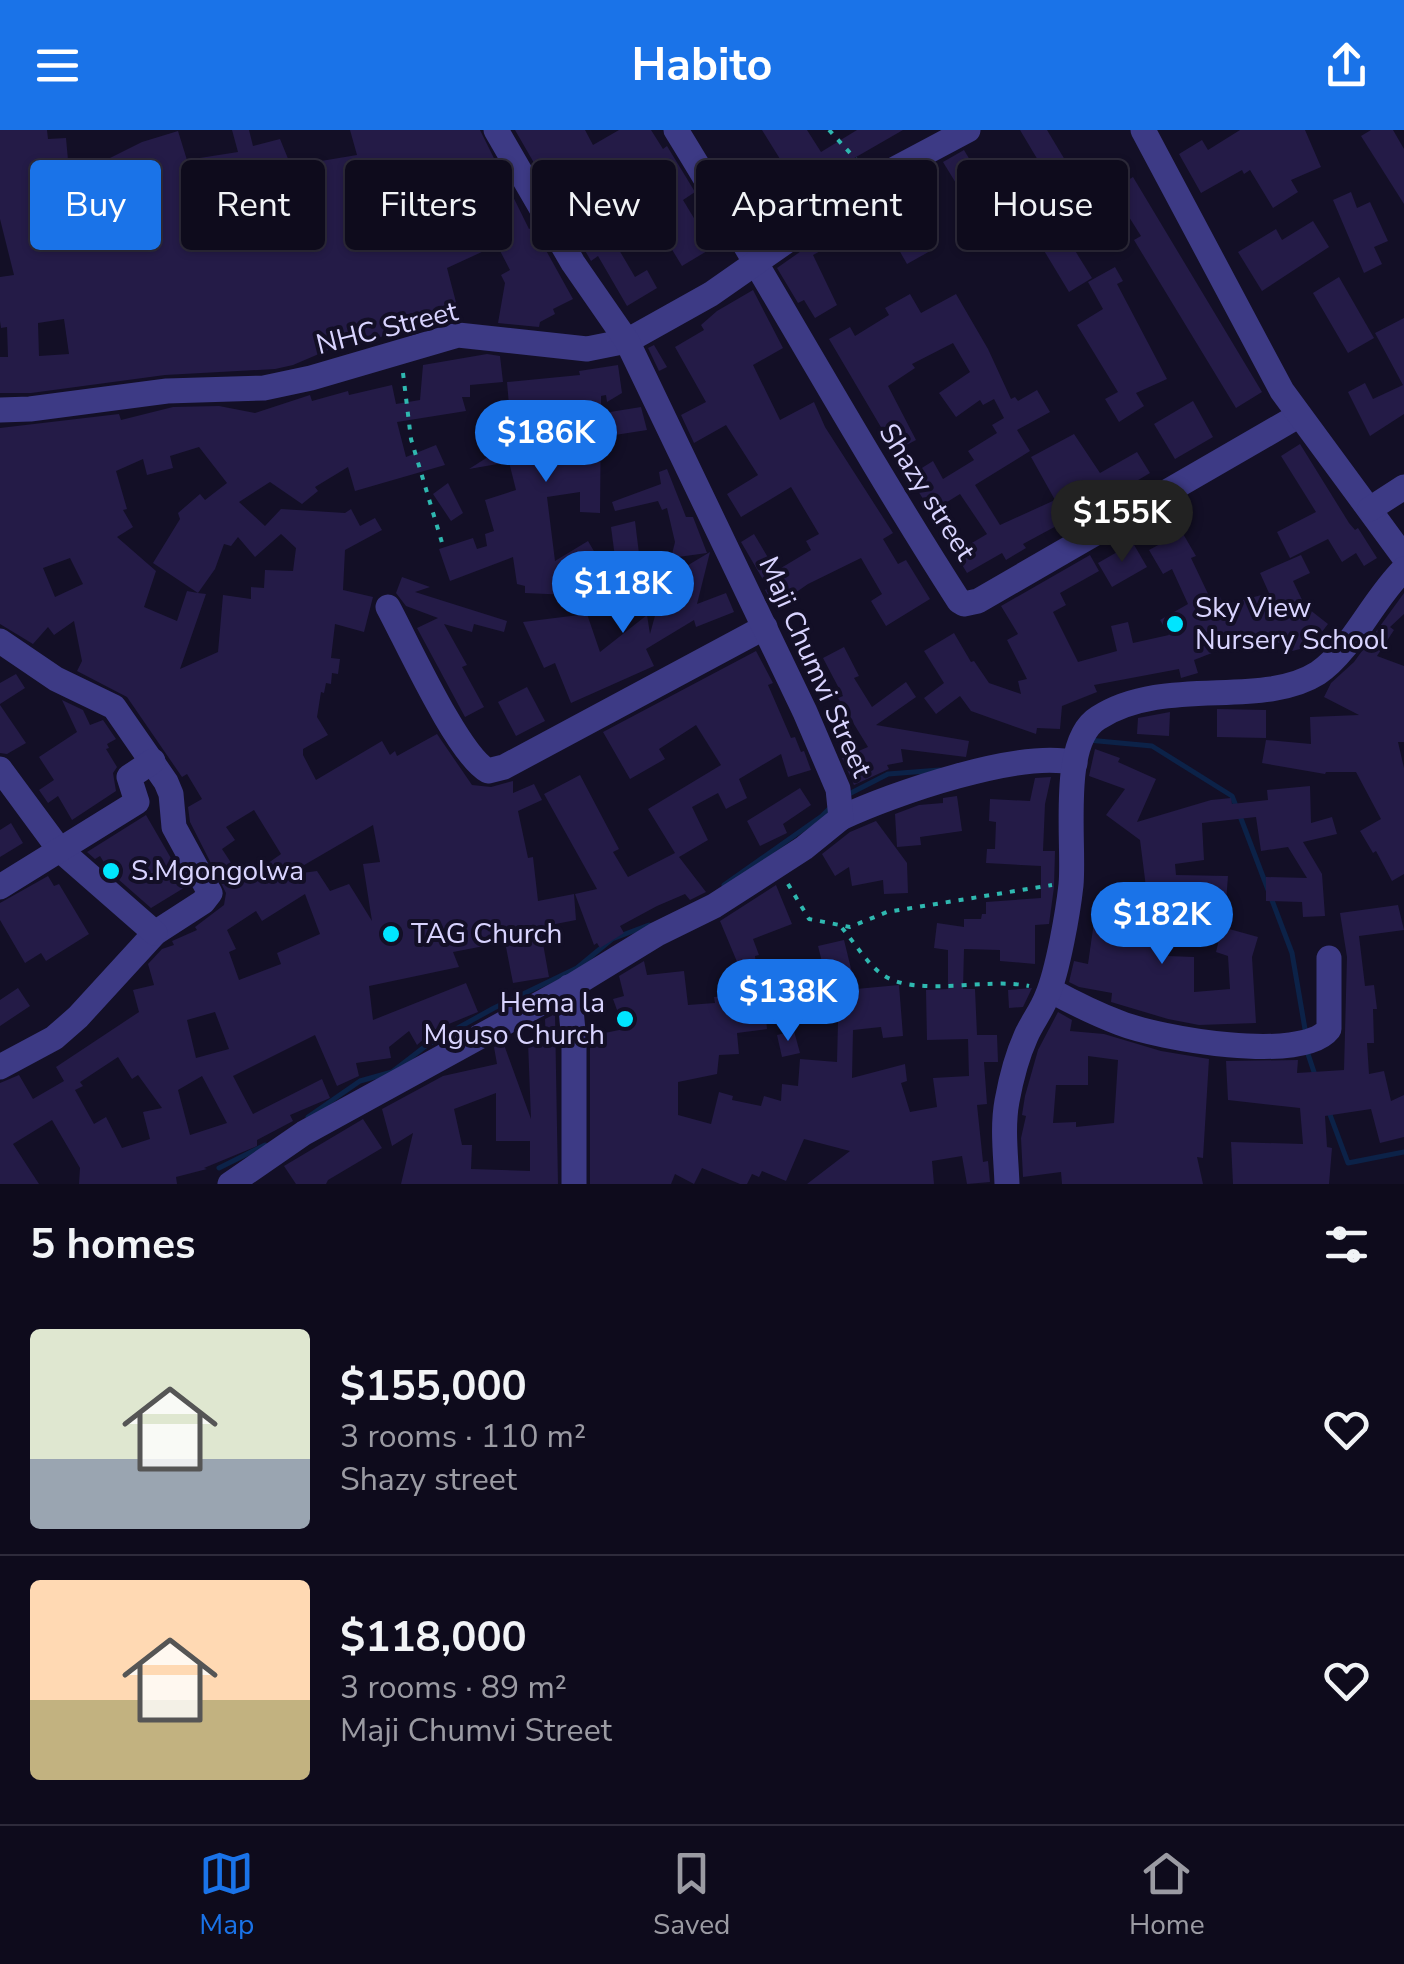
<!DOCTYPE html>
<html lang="en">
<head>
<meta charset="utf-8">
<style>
  body { margin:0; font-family:"Nunito Sans",sans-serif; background:#171425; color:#f1f3f6; height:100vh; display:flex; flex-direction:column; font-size:38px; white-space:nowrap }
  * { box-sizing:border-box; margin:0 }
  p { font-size:32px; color:#9b9ba3 }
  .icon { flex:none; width:55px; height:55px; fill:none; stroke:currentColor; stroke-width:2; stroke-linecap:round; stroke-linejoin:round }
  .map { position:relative; height:1054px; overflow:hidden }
  .drawer { display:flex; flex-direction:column; background:#0e0b1c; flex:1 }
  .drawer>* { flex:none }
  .top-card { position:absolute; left:30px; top:30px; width:1345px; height:90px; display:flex; gap:20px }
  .price { position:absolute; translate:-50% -85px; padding:0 22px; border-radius:35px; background:#1a73e8; color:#fff; font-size:32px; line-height:65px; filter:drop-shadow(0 2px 5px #0008) }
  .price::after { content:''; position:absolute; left:50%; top:60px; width:30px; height:22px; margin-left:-15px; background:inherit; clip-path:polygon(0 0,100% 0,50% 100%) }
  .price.active { background:#222; color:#fff }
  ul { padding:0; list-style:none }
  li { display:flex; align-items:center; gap:30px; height:250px; padding:0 30px }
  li+li { border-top:2px solid #2e2b3b }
  li span { display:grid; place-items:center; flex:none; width:280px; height:200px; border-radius:10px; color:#555 }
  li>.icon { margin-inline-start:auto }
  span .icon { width:120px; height:120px; fill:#fffc; stroke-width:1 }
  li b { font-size:42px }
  h2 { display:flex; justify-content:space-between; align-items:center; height:120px; padding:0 30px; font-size:42px }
  .tag { padding:0 35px; border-radius:10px; background:#0e0b1c; box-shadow:0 2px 8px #0004,0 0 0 2px #2e2b3b; font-size:35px; line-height:90px }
  .tag.active { background:#1a73e8; color:#fff }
  header { display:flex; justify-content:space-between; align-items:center; height:130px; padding:0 30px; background:#1a73e8; color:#fff; font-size:45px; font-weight:700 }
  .tabs { display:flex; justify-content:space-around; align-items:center; height:140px; border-top:2px solid #2e2b3b; background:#0e0b1c; font-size:28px; color:#9b9ba3 }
  .tabs a { display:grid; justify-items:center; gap:5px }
  .tabs .active { color:#1a73e8 }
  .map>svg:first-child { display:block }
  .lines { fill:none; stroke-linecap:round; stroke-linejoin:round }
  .stream { stroke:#0c2248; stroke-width:5 }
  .building { fill:#241b47; fill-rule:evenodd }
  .path { stroke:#2fb8b0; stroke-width:4; stroke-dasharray:5 8; stroke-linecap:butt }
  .minor { stroke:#3d3a85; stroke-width:25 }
  .poi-dot { fill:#00e5ff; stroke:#130f26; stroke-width:4 }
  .labels { text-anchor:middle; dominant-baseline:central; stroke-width:8; stroke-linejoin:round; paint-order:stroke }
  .street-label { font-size:28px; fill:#d9d4ff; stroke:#130f26 }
  .poi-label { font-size:28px; fill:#d9d4ff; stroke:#130f26; text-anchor:start }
</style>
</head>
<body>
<header><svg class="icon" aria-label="menu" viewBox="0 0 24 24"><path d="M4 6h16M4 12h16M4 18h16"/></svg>Habito<svg class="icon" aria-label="share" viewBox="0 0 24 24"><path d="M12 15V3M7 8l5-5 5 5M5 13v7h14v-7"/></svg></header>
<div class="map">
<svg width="1404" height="1054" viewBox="0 0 1404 1054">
  <rect width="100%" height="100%" fill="#130f26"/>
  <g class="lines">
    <g class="stream">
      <polyline points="1088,610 1152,616 1232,666 1236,676"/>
      <polyline points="847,665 888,644 940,640"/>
      <polyline points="1240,686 1292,823 1306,905"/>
      <polyline points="724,755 822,686 832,676"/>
      <polyline points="1307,921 1316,948"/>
      <polyline points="1329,982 1348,1033 1404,1022"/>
      <polyline points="308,987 360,951 392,942 427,915 494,878 577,838 612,809 649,795"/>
      <polyline points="219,1038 265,1015"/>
    </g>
  </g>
  <g class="building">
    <path d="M 0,0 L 47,0 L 48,9 L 66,8 L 69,41 L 94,36 L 142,12 L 178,1 L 187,30 L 238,22 L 232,0 L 249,0 L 253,16 L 280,9 L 291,36 L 357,25 L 350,0 L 480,0 L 529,99 L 533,97 L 573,169 L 553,179 L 555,184 L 540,192 L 539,197 L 498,193 L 505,153 L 501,145 L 510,140 L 497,115 L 447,138 L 458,180 L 428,189 L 430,195 L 407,202 L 405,197 L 364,214 L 361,206 L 293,235 L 275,239 L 165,245 L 31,263 L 0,263 L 0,227 L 8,227 L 7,197 L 1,198 L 0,191 L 0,147 L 14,145 L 0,89 ZM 64,189 L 69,224 L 39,226 L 38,193 Z"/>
    <polygon points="515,0 585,0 593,15 619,0 651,0 663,19 667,16 695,62 683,70 712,118 682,136 654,90 615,113 635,147 647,140 657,158 627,176 598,126 591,131 587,124 580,113 586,110 559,69 556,71"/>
    <polygon points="762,0 807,0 821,22 857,0 903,0 844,34 851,46 818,69 814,63 802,68 753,97 730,58 780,29"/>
    <polygon points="1020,0 1047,0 1071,40 1051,52"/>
    <polygon points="1240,0 1305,0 1321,37 1291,50 1298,62 1273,78 1250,40 1244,44 1242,40 1201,63 1179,24 1202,10 1208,20"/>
    <polygon points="1371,0 1393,0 1404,19 1404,74 1361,6"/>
    <polygon points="964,20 993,69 973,81 943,32"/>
    <polygon points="1133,47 1262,262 1236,278 1134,110 1141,106 1112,60"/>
    <polygon points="898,62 932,120 907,134 874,76"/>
    <polygon points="1351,62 1357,78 1370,72 1388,111 1374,117 1382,134 1364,143 1333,70"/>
    <polygon points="1056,90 1092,148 1069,162 1034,104"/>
    <polygon points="1313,91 1329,117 1262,161 1238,122 1276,99 1282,110"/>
    <polygon points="834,98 841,110 813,125 837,175 815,188 804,170 798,173 777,138"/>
    <polygon points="1115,137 1123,151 1117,154 1167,249 1136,263 1144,276 1119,292 1105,269 1118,262 1077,195 1103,179 1088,152"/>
    <polygon points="1339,147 1374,208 1348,223 1313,163"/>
    <polygon points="753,160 783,218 753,235 780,290 814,272 825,297 893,403 883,409 898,434 906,430 930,469 886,496 871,471 882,464 861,428 808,454 775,477 765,460 768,458 741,412 754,404 776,441 811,420 806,411 819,404 791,357 741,387 727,364 758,345 726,295 694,313 681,285 706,272 675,217 704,200 701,195 717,181"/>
    <polygon points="910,164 921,183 956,164 988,219 1011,269 1015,267 1018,271 1037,260 1050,282 1017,300 1030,321 975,355 1000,395 1055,370 1031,327 1074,304 1100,343 1137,322 1150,343 1118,362 1116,358 1056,388 1060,394 1023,414 1026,418 1006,430 1002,423 967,443 955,423 987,404 960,364 931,382 909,346 933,331 943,349 974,330 968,321 997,303 992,295 1004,288 994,269 983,275 980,270 956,287 939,263 970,242 953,213 912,234 915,238 888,256 916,310 895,321 829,209 850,197 855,206 889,185 885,178"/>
    <polygon points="1404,188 1404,284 1370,306 1348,262 1365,253 1373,269 1403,255 1375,203"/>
    <polygon points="654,215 667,237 659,241 648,218"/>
    <path d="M 487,224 L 500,226 L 503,252 L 470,255 L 470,267 L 462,267 L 466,281 L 397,292 L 406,327 L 436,315 L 445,335 L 355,361 L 348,337 L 315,357 L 318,361 L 302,374 L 270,352 L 239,372 L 265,396 L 281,379 L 345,383 L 351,379 L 360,396 L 375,388 L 382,400 L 345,420 L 343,460 L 373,467 L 364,502 L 335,494 L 331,528 L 340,529 L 338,544 L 332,543 L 331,554 L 326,553 L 324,563 L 321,562 L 317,587 L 328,605 L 303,619 L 303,625 L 316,650 L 382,611 L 390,625 L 395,621 L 397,626 L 437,604 L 472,655 L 491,657 L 513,651 L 513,663 L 534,654 L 542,670 L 518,681 L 528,728 L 533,727 L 538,771 L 574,764 L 576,790 L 540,797 L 549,847 L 513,853 L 505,812 L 453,822 L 459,837 L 369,856 L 373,890 L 466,853 L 478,882 L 434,900 L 417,915 L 409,901 L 389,917 L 391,928 L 356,933 L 359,946 L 337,956 L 315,905 L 233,946 L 253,984 L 322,949 L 330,968 L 290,985 L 293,991 L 257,1010 L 257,1016 L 204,1038 L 207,1039 L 176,1047 L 177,1054 L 79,1054 L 80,1038 L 52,990 L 13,1014 L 39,1054 L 0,1054 L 0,953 L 19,945 L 33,969 L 64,951 L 56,937 L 139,882 L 133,860 L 154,855 L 148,834 L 162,819 L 174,815 L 172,811 L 197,800 L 195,797 L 224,775 L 226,763 L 190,692 L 188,677 L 202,669 L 187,644 L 182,647 L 127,567 L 77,541 L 82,531 L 74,491 L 54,505 L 48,497 L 33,514 L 0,494 L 0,298 L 119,284 L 121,290 L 173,277 L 219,276 L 255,283 L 310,265 L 312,271 L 348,261 L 349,265 L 392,255 L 396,274 L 420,270 L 423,235 ZM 199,317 L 227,353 L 205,370 L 200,364 L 178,383 L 180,389 L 153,433 L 198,463 L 187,461 L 177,491 L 144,477 L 156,441 L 117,407 L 133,397 L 123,380 L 127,379 L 116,341 L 143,329 L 147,345 L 173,338 L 170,326 ZM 281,404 L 296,418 L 293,441 L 265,440 L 264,458 L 251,457 L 251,469 L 223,465 L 218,522 L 180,539 L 206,464 L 198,463 L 215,439 L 224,414 L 231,416 L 238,407 L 255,427 ZM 70,428 L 83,454 L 55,467 L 43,438 ZM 254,680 L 281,724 L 243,751 L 222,719 L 235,710 L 226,697 ZM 373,695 L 380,732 L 363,734 L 372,791 L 349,754 L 330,761 L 317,741 L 287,745 ZM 305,764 L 320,804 L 277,823 L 281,834 L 239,850 L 229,822 L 236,819 L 227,800 L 256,781 L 262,791 ZM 215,882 L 229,919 L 196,928 L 187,890 ZM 118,927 L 132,949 L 138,945 L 162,978 L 143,982 L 150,1009 L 122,1018 L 106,987 L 94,994 L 75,960 L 83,956 L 80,952 ZM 202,946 L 227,993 L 190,1005 L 178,960 Z"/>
    <polygon points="618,235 622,263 607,272 606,265 601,266 601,276 583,287 601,284 600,383 580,382 580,362 547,367 555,431 588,411 615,457 614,467 525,463 525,456 517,454 513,427 450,451 439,419 473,408 477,419 487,416 485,404 494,401 485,370 516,360 509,332 469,339 505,316 498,294 530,276 529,272 509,275 507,252 580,245 579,241"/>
    <polygon points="1193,271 1213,307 1175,329 1154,294"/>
    <polygon points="641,277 647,300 615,305 610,282"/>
    <polygon points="1300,314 1349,393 1355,400 1358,398 1377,428 1364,436 1356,423 1342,432 1328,409 1290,428 1277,402 1316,382 1281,326"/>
    <polygon points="667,339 686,387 693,387 707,423 671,428 675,412 667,378 662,380 658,371 615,381 612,372 661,354 659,342"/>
    <polygon points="448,353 463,383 451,391 433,364"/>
    <polygon points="635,391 640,432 616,435 611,397"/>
    <polygon points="1182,402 1196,426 1191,428 1210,468 1219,464 1224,475 1269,463 1260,443 1301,425 1310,443 1293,451 1305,476 1328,494 1311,516 1285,523 1282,512 1248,521 1245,510 1194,530 1198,543 1181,548 1179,539 1094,555 1097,562 1062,576 1060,599 1037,598 1036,604 971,581 960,566 936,584 924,568 944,553 924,521 954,503 971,532 974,531 989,553 1021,564 1018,551 1027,549 1007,510 1018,504 1001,476 1090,425 1099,441 1060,463 1066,475 1053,482 1078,532 1117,521 1111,496 1128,492 1133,513 1169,505 1160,490 1188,474 1172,439 1163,444 1149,420"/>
    <polygon points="1133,413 1147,437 1112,457 1098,433"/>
    <polygon points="710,422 697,474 726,463 734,482 696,497 694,490 646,519 654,536 571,573 555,533 544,538 523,492 587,484 600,522 647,485 650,504 665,449"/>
    <polygon points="402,447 430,457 415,462 507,491 504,502 474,494 472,502 444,494 467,535 462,537 484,577 465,587 417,498 438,488 406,476 396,463"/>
    <polygon points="1404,463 1404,484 1390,497 1394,500 1377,526 1404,536 1404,612 1398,612 1404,638 1404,744 1392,751 1376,721 1373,723 1360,701 1381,689 1356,642 1326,642 1325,644 1262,633 1266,610 1311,614 1310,587 1359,585 1324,567 1331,553 1354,532"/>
    <polygon points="844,517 859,546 854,548 872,577 906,552 916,567 876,595 969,611 966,627 901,619 903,632 887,635 889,639 854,655 842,628 868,617 838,568 843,566 823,528"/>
    <polygon points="756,521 773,553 768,555 791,608 795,607 801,622 804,621 811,640 788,647 781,624 739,649 747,668 726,679 718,663 692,677 708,710 679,727 706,762 690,770 685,764 657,776 620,796 624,803 600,818 597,813 594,815 575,764 597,759 544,664 580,645 619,719 613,722 628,747 675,723 648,679 721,635 696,595 659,619 665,629 630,649 603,602"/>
    <polygon points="16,544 25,558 0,574 0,553"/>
    <polygon points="527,557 545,591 516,606 498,572"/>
    <polygon points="62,570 83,580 90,595 103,590 116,609 107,614 109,618 106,619 117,637 113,643 116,661 72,690 58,666 48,673 39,660 54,650 39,627 77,602"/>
    <polygon points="0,575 26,613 7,624 0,623"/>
    <polygon points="1217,579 1266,580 1266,608 1217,607"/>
    <polygon points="1170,582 1169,606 1137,604 1138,588"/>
    <polygon points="1095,619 1120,628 1118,632 1156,649 1137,692 1211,670 1231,668 1232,674 1268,670 1267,660 1310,656 1311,693 1332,687 1337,704 1303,712 1322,744 1325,786 1303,787 1302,772 1266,771 1266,747 1307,748 1288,717 1261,721 1256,687 1202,693 1204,730 1175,734 1176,745 1228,746 1226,772 1147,765 1140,710 1106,685 1125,659 1089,646"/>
    <polygon points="1051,647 1045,674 1043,721 1055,721 1054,757 1049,794 1035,795 1035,834 1000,831 1000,820 964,819 963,859 975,859 977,905 997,905 998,932 984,932 987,974 977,975 983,1032 988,1031 990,1052 967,1054 962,1026 932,1031 934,1054 807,1054 850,1021 804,1009 786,1051 762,1041 759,1047 752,1044 747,1054 740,1054 702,1038 694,1054 675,1044 671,1054 590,1054 590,906 624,899 613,869 624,866 619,846 644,831 647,845 684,841 688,875 715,873 714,867 738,865 735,840 740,839 720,791 776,755 792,794 753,809 759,825 755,826 761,877 765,877 767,899 737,903 739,924 719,925 717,944 678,952 678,985 711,994 719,962 733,966 732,970 761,976 764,966 781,971 782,954 798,956 800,929 837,932 838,892 830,892 830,886 808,890 804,864 829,860 818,816 844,810 856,859 899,855 903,906 883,908 881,897 853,900 852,948 905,934 907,951 901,953 910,982 937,977 933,948 969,946 968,909 927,910 926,860 948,859 948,820 934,818 937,793 964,797 964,789 981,789 982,784 986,784 986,772 1041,768 1041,736 986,733 987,719 995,719 996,692 989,691 990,669 1030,671 1035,648"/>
    <polygon points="800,658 811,675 783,694 787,703 760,716 747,691"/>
    <polygon points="957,666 962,701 920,707 921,715 897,717 895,684 919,675 943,673 943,668"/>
    <polygon points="146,685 187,756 151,778 110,742 100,726 95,729 87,722"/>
    <polygon points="876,691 907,733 908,763 884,764 883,750 852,756 849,737 835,746 822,724 850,702"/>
    <polygon points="11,693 23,713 0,727 0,700"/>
    <polygon points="48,746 54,756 59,754 89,804 46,831 41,823 25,833 0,790 0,773"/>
    <polygon points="1098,764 1137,768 1136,774 1175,785 1168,826 1194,827 1194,862 1230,859 1228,826 1216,822 1222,797 1258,807 1252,827 1256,893 1199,895 1168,889 1111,872 1112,863 1079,857 1069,852 1074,831 1088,834"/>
    <polygon points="1398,775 1404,800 1359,806 1365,856 1374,855 1377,879 1373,879 1374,913 1367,913 1369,944 1384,941 1391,971 1404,965 1404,1007 1380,1013 1371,979 1325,986 1327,1017 1332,1018 1329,1054 1233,1054 1231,1012 1303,1014 1300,978 1228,970 1226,931 1298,930 1297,943 1344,940 1347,827 1340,783"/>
    <polygon points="18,858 30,876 0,896 0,870"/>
    <polygon points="1032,858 1023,877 1009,878 1008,860"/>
    <path d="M 1058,882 L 1072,890 L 1070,901 L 1104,904 L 1161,921 L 1209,929 L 1203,1028 L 1197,1027 L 1203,1054 L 1062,1054 L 1061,1042 L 1023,1047 L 1021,1008 L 1026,986 L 1022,985 L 1025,966 L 1038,920 ZM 1088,926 L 1118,930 L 1114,993 L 1076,997 L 1076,992 L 1053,993 L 1056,955 L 1088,955 Z"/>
    <path d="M 555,884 L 558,1054 L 401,1054 L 413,1003 L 392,1016 L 382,979 L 443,946 L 497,934 L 494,917 L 503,912 L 531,989 L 528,912 L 546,912 L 545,889 ZM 496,963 L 496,1011 L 530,1011 L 530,1041 L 471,1039 L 472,1015 L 462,1015 L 454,979 Z"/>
    <polygon points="794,901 800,923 782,927 777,905"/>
    <polygon points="363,989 382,1018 328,1050 326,1054 296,1054 284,1036"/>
  </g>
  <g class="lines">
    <g class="path">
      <polyline points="829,0 861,35"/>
      <polyline points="403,243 411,309 443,416"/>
      <polyline points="788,754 809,789 850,797 887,782 1052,755"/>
      <path d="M 842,798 C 855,813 867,834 883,845 C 917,868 988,847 1029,856"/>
    </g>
    <g class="minor">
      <path d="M 676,0 C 772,156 860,317 959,471 L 964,474 L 978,471 L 1298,286"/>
      <polyline points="1143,0 1282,261 1404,427"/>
      <polyline points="0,280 30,279 167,261 264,258 311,248 458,205 587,219 627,211 711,164 874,50 968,0"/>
      <polyline points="1370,379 1404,357"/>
      <path d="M 388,477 C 407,512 458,625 488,641 L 504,637 L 765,497"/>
      <polyline points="0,511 56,549 114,577 166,652 171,664 174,697 210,763 203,772 155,803 78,887 54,908 0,937"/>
      <polyline points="0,639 59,719 155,803"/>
      <path d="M 841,688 C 892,664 1021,619 1075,633"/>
      <polyline points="0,757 137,672 129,647 153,631"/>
      <polyline points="569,857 574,912 574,1054"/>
      <path d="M 1050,860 C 1072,872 1096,884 1120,893 C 1158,908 1302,934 1329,899 L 1329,828"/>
      <polyline points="230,1054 304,1003 572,856 657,804 714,776 804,718 841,688 838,659 805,582 627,211 573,133 496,0"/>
      <path d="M 1007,1054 C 1006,1027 1002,998 1007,971 C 1011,949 1017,926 1026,906 C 1032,892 1042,880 1047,866 C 1058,840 1068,782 1071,755 C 1075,714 1059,612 1098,588 C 1165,545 1262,579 1318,543 C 1351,521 1373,469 1404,439"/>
    </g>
  </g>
  <g class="poi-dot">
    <circle cx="1175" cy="494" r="10"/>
    <circle cx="111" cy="741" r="10"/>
    <circle cx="391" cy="804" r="10"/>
    <circle cx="625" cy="889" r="10"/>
  </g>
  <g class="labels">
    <g class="street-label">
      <text transform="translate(387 198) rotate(-14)">NHC Street</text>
      <text transform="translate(927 362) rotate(58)">Shazy street</text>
      <text transform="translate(815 537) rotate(66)">Maji Chumvi Street</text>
    </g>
    <g class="poi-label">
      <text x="1195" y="478">Sky View<tspan x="1195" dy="32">Nursery School</tspan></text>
      <text x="131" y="741">S.Mgongolwa</text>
      <text x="411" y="804">TAG Church</text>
      <text x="605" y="873" text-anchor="end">Hema la<tspan x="605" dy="32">Mguso Church</tspan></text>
    </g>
  </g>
</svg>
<b class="price" style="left:546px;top:355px">$186K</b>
<b class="price active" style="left:1122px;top:435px">$155K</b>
<b class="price" style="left:623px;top:506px">$118K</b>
<b class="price" style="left:1162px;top:837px">$182K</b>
<b class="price" style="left:788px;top:914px">$138K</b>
<div class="top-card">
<a class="tag active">Buy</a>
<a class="tag">Rent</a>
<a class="tag">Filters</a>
<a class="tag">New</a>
<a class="tag">Apartment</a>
<a class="tag">House</a>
</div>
</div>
<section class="drawer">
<h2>5 homes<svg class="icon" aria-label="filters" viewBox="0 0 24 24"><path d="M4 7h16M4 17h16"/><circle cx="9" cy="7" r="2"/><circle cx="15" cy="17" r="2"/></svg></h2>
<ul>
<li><span style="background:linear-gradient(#dfe7d0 65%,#9aa5b1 0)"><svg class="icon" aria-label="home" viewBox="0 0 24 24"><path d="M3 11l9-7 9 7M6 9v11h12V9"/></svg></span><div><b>$155,000</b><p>3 rooms · 110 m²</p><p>Shazy street</p></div><svg class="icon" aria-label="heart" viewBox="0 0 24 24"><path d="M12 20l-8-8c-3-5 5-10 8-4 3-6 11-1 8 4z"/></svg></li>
<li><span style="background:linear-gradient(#ffd9b3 60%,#c2b280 0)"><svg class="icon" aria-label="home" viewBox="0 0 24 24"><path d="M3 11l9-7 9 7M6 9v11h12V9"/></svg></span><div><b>$118,000</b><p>3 rooms · 89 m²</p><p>Maji Chumvi Street</p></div><svg class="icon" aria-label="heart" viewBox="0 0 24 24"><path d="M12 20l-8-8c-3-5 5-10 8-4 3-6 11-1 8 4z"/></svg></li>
</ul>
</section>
<nav class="tabs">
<a class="active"><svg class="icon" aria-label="map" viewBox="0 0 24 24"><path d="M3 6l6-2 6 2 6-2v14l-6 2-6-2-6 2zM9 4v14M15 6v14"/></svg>Map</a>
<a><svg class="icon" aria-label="saved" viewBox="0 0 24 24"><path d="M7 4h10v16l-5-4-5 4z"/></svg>Saved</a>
<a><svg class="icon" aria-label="home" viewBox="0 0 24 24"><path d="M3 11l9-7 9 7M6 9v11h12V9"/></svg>Home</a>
</nav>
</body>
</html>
